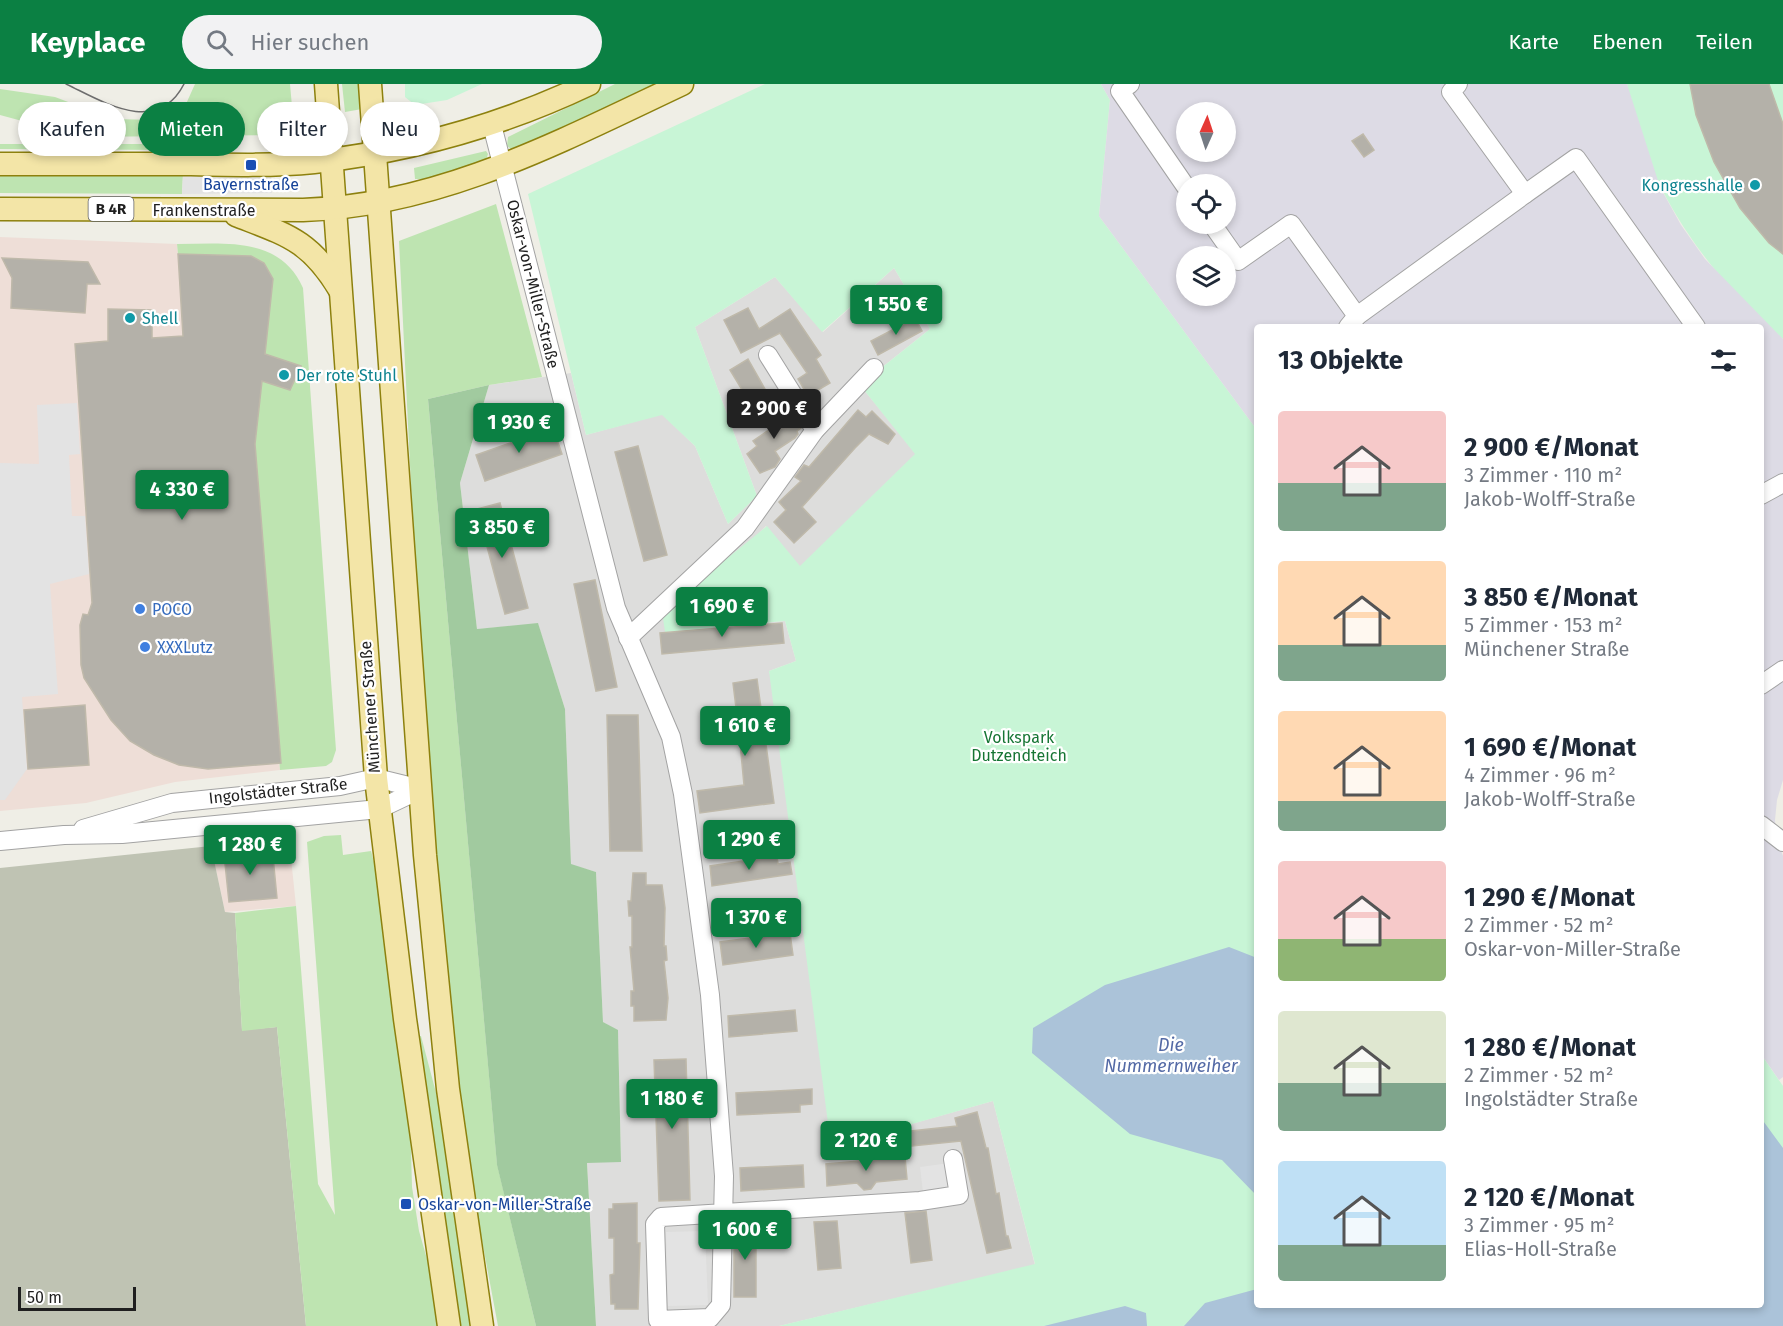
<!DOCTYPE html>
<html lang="de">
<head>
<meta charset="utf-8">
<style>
  body { margin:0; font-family:"Fira Sans",sans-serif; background:#f2f2f3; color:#1f2937; height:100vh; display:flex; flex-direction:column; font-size:22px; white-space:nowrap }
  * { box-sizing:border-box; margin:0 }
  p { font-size:20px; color:#747a83 }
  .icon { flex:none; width:33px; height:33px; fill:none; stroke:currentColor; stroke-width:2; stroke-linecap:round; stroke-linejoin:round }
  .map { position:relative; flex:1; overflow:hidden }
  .drawer { position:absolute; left:1254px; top:240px; width:510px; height:984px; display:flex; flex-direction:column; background:#fff; border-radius:6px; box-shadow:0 3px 9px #0003 }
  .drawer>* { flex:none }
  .top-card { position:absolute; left:18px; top:18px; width:570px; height:54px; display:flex; gap:12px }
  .needle { width:39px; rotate:3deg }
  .controls { position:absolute; left:1176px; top:18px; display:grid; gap:12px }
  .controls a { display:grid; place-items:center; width:60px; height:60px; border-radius:50%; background:#fff; box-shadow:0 3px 9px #0003; font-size:30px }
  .scale { position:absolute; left:18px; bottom:15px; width:118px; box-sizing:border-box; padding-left:6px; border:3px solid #1f1f1f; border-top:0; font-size:16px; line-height:21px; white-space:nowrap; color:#1f1f1f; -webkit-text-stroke:4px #fff; paint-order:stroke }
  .price { position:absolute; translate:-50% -51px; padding:0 14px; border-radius:6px; background:#0b8043; color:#fff; font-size:20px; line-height:39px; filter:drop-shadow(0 2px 3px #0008) }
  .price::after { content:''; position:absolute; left:50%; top:36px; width:18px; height:14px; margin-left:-9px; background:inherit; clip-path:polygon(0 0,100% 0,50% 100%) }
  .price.current { background:#222; color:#fff }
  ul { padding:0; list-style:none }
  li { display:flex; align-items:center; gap:18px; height:150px; padding:0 24px }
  li span { display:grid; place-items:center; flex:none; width:168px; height:120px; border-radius:6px; color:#555 }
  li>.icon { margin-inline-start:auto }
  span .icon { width:72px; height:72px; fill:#fffc; stroke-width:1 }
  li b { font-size:26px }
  h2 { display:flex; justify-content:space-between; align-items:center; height:72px; padding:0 24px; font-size:26px }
  .tag { padding:0 21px; border-radius:27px; background:#fff; box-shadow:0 3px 9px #0003; font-size:21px; line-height:54px }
  .tag.current { background:#0b8043; color:#fff }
  header { display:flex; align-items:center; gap:36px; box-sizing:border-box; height:84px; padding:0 30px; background:#0b8043; color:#fff }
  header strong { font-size:28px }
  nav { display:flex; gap:33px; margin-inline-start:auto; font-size:21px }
  .search { width:420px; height:54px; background:#f2f2f3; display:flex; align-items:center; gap:15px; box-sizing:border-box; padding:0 21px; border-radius:33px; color:#747a83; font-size:22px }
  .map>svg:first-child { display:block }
  .residential { fill:#dddddc }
  .commercial { fill:#eeded7 }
  .construction { fill:#bfc3b3 }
  .grass { fill:#bee4b1 }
  .forest { fill:#a1ca9f }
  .park { fill:#c8f5d6 }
  .parking { fill:#e3e3e3 }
  .plaza { fill:#dddbe5; fill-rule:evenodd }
  .water { fill:#abc3d9 }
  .building { fill:#b4b1a9; stroke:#bfb9aa; stroke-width:1.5 }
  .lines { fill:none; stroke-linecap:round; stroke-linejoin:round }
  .minor-casing { stroke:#a3a3a3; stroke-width:20 }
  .major-casing { stroke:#8d810e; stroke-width:25 }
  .minor { stroke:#fff; stroke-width:18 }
  .major { stroke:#f3e5a7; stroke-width:22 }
  .tram { stroke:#6d6d6d; stroke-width:1.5 }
  .transit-dot { fill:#1a4fb4; stroke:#fff; stroke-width:2 }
  .culture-dot { fill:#0f9aa8; stroke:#fff; stroke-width:2 }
  .shop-dot { fill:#3f7fe0; stroke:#fff; stroke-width:2 }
  .labels { text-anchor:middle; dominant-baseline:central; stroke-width:4.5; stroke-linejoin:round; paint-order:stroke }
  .shield { fill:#fff; stroke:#626262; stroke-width:1.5 }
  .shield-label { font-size:15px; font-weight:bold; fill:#1f1f1f }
  .transit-label { font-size:16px; fill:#164399; stroke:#fff }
  .culture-label { font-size:16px; fill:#0d838f; stroke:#fff; text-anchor:start }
  .street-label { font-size:16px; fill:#1f1f1f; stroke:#fff }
  .shop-label { font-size:16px; fill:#366cbe; stroke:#fff; text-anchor:start }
  .park-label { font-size:16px; fill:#167534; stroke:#fff }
  .water-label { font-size:18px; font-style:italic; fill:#546aa6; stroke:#fff }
</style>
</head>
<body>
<header>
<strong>Keyplace</strong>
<div class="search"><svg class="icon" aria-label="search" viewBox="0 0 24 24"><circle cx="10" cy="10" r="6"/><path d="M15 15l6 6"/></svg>Hier suchen</div>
<nav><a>Karte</a><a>Ebenen</a><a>Teilen</a></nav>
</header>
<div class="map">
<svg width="1783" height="1242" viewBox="0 0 1783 1242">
  <rect width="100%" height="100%" fill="#efeee6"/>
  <polygon class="residential" points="894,184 930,245 860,301 916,370 800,483 766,442 665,548 785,537 796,577 769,587 905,1062 904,1042 993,1017 1035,1181 779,1242 596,1242 587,1078 621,1077 618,947 603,938 596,788 571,781 565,625 538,540 477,545 460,399 489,301 571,289 586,351 662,330 695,362 728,440 757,412 695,243 775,193 823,248"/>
  <g class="commercial">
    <polygon points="0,153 177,160 178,170 251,172 264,179 273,195 255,360 280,686 175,698 86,719 0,727"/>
    <polygon points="289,755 296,822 225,828 211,762"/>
  </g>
  <polygon class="construction" points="211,762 225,828 235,829 242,946 277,943 306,1242 0,1242 0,784"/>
  <g class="grass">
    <polygon points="195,0 290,0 294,45 288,51 81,53 0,31 0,5 55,13 113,35 156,36 186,20"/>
    <polygon points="342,0 360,0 362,25 345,28"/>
    <polygon points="615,0 660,0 514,67 507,62 508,53"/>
    <polygon points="0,60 172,60 166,66 0,65"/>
    <polygon points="486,67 488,70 485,79 427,95 415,95 414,84"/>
    <polygon points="0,89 183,90 182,110 0,109"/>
    <polygon points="496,120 542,293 489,301 428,315 497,1080 536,1242 498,1242 459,1033 447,927 415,483 399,157"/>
    <path d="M 177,160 C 226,160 280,152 303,204 L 336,666 L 332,678 L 326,682 L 280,686 L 255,360 L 273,195 L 264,179 L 251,172 L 178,170 Z"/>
    <polygon points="341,751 343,771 371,767 374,778 410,1029 412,1103 419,1147 433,1196 440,1242 306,1242 277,943 242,947 235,829 296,822 318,1100 335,1131 307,758 324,752"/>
    <polygon points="421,952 439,1020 473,1242 456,1242 415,953"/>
  </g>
  <polygon class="forest" points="489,301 460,399 477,545 538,539 565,625 571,780 596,788 603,938 618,946 621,1078 587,1079 596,1242 536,1242 497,1081 428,315"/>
  <g class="park">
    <polygon points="405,0 482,0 447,16 415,21 405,13"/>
    <polygon points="765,0 1101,0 1110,16 1099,132 1257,346 1257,1221 1761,1221 1761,970 1783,1002 1783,1242 779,1242 1035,1180 993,1017 905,1042 905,1062 832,1070 769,587 796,577 785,537 665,548 662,527 767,442 800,482 915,370 860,301 930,245 894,184 822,248 775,193 695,243 757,412 728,440 695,362 662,331 586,351 528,110"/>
    <path d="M 1627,0 L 1783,0 L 1783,255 C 1706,189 1643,101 1627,0 Z"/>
  </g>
  <g class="parking">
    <polygon points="183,90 271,90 272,109 182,110"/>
    <polygon points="77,319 80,370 69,371 72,432 85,432 89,490 50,500 58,610 22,613 27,685 5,716 0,716 0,379 39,380 37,321"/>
    <polygon points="949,1079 953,1104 923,1108 920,1083"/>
    <polygon points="705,1147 708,1221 668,1222 666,1148"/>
  </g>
  <path class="plaza" d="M 1101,0 L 1627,0 L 1660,103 L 1681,141 L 1705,175 L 1783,255 L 1783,696 L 1777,716 L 1775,736 L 1776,753 L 1783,772 L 1783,993 L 1779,996 L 1761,970 L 1761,243 L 1257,243 L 1257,346 L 1099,132 L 1110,16 ZM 1186,28 L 1226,28 L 1226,68 L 1186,68 ZM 1186,100 L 1226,100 L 1226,140 L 1186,140 ZM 1186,172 L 1226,172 L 1226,212 L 1186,212 Z"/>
  <g class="water">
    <polygon points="1229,863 1257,874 1257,1112 1222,1076 1130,1050 1032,969 1033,944 1105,901"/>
    <polygon points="1761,1034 1783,1064 1783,1242 1184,1242 1205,1219 1257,1205 1257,1221 1761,1221"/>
    <polygon points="1125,1222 1146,1229 1147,1242 1044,1242"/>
  </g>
  <g class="building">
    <polygon points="1690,0 1769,0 1783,40 1783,170 1769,159 1740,124 1714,78 1696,31"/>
    <polygon points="1363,50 1374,66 1364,73 1352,57"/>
    <polygon points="178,170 251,172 264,179 273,195 265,270 301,282 290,306 262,297 255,360 281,679 208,685 179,681 154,671 130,657 111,636 84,594 81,581 80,541 83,530 88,531 92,519 75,260 108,257 108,225 152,226 152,254 183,252"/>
    <polygon points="2,174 88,178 100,200 87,200 85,229 11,224 12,194"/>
    <polygon points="748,224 759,245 790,225 821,271 816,275 830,299 808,312 798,295 807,289 780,249 741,269 724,236"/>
    <polygon points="915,234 922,247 878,271 871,257"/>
    <polygon points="748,275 770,314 753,324 730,286"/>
    <polygon points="785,320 801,344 797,347 798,350 795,354 775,367 780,375 775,383 760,389 747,370 757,362 753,357 776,341 769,330"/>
    <polygon points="858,326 866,333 872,327 895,350 888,360 869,350 855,364 802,423 816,438 794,459 774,438 786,426 779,418 801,397 795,393 804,381 809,383"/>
    <polygon points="553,344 562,370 485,397 476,371"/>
    <polygon points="638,362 667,471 644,477 615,368"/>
    <polygon points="500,419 528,524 505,530 477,425"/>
    <polygon points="595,496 617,603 596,607 574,500"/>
    <polygon points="782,539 784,559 662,570 660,549"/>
    <polygon points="757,595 774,719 700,729 697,707 744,701 739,648 736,648 734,633 737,632 733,599"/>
    <polygon points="85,621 89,681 28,685 24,626"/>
    <polygon points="607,631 638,631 642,767 610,767"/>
    <polygon points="264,766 273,773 277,814 229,818 224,770"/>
    <polygon points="777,772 778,780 790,778 792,790 712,802 710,782"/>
    <polygon points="633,789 646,789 646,801 662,801 665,824 664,862 666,862 667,876 664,877 668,914 666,936 634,937 634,922 631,922 631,907 634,907 630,863 632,863 632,832 629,832 628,817 631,817"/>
    <polygon points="790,849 793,871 723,881 720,858"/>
    <polygon points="795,926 797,947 729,953 728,932"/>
    <polygon points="686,975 690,1116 659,1117 654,976"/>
    <polygon points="812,1005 812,1020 800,1021 800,1028 737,1031 736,1009"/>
    <polygon points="977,1028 986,1064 988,1064 996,1110 999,1109 1006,1152 1008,1152 1011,1164 987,1169 961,1057 912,1062 911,1047 957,1042 955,1034"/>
    <polygon points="905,1073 907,1095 876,1098 871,1105 864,1106 857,1099 827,1102 826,1080"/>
    <polygon points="803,1081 804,1103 741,1107 740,1084"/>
    <polygon points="637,1119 637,1159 640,1159 638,1225 615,1225 615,1220 611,1220 610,1191 614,1190 614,1154 609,1154 609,1125 613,1125 613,1120"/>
    <polygon points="926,1127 932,1176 911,1179 905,1129"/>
    <polygon points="837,1137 841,1184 818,1186 814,1138"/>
    <rect x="734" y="1141" width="22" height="72"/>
  </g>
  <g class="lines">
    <defs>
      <g id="minor">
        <polyline points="1130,0 1120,7 1186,103"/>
        <polyline points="1458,0 1451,8 1525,110 1576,74 1696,243"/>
        <polyline points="492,41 616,524 671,653 683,710 710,911 724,1092 721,1221 710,1234 658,1236 655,1140 661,1133 920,1117 959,1111 953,1075"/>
        <polyline points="1212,140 1238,177 1291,140 1357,232 1348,243"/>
        <polyline points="1357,232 1525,110"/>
        <polyline points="768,271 815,346"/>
        <polyline points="1761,411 1783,399"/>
        <polyline points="628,554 745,444 815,346 874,284"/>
        <polyline points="1761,601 1783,586"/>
        <polyline points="1761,741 1783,758"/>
        <polyline points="83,745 172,719 340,702 376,694 421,705"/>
        <polyline points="0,757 64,751 122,750 379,725 421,705"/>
      </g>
      <g id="major">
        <polyline points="326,0 376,694 405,935 449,1242"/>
        <polyline points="370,0 425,771 448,1005 482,1242"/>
        <path d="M 0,80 C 64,80 128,80 191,80 C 232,81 274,82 314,78 C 411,67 501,42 589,0"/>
        <path d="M 0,125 L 303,126 C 439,122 561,57 682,0"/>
        <path d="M 236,131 C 287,151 310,156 340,206"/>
      </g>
    </defs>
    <use href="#minor" class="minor-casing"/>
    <use href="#major" class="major-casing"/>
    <use href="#minor" class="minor"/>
    <use href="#major" class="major"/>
    <path class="tram" d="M 66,0 C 102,17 157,53 184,0"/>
  </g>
  <g class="transit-dot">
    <rect x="245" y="75" width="12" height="12" rx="3"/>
    <rect x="400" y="1114" width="12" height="12" rx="3"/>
  </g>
  <g class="culture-dot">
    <circle cx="1755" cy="101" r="6"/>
    <circle cx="130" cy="234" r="6"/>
    <circle cx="284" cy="291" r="6"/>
  </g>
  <g class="shop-dot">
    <circle cx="140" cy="525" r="6"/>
    <circle cx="145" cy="563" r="6"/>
  </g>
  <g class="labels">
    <rect class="shield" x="88.5" y="113" width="45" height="24" rx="4.5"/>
    <g class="shield-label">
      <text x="111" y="125">B 4R</text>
    </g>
    <g class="transit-label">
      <text x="251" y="100">Bayernstraße</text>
      <text x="418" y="1120" text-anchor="start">Oskar-von-Miller-Straße</text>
    </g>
    <g class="culture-label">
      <text x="1743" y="101" text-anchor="end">Kongresshalle</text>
      <text x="142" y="234">Shell</text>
      <text x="296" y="291">Der rote Stuhl</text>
    </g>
    <g class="street-label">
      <text x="204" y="126">Frankenstraße</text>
      <text transform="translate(533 200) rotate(76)">Oskar-von-Miller-Straße</text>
      <text transform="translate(370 623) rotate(-94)">Münchener Straße</text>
      <text transform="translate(278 707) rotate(-6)">Ingolstädter Straße</text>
    </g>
    <g class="shop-label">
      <text x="152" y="525">POCO</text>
      <text x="157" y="563">XXXLutz</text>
    </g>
    <g class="park-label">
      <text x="1019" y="653">Volkspark<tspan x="1019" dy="18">Dutzendteich</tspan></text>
    </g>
    <g class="water-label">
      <text x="1171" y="961">Die<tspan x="1171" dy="21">Nummernweiher</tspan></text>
    </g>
  </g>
</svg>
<div class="controls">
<a><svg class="needle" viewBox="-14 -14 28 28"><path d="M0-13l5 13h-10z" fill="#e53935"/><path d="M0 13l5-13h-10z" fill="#747a83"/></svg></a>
<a><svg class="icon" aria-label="locate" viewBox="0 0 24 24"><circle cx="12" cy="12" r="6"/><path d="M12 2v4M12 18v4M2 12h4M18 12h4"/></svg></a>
<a><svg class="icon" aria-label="layers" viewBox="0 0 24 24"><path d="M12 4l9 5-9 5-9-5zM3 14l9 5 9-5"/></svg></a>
</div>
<div class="scale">50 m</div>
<b class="price" style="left:896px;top:252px">1 550 €</b>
<b class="price current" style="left:774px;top:356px">2 900 €</b>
<b class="price" style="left:519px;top:370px">1 930 €</b>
<b class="price" style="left:182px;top:437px">4 330 €</b>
<b class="price" style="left:502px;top:475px">3 850 €</b>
<b class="price" style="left:722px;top:554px">1 690 €</b>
<b class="price" style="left:745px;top:673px">1 610 €</b>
<b class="price" style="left:749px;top:787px">1 290 €</b>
<b class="price" style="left:250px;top:792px">1 280 €</b>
<b class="price" style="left:756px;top:865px">1 370 €</b>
<b class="price" style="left:672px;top:1046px">1 180 €</b>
<b class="price" style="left:866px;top:1088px">2 120 €</b>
<b class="price" style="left:745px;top:1177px">1 600 €</b>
<div class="top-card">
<a class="tag">Kaufen</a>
<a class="tag current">Mieten</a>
<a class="tag">Filter</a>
<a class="tag">Neu</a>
</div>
<section class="drawer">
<h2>13 Objekte<svg class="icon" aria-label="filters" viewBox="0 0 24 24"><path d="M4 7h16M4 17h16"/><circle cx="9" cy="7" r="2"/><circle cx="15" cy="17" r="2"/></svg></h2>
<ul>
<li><span style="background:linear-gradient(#f6c9c9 60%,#7fa58c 0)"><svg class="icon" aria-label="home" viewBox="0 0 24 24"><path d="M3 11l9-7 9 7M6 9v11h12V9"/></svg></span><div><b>2 900 €/Monat</b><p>3 Zimmer · 110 m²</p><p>Jakob-Wolff-Straße</p></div></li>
<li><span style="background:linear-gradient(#ffd9b3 70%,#7fa58c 0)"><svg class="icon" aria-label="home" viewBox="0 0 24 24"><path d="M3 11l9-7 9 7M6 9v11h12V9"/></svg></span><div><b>3 850 €/Monat</b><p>5 Zimmer · 153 m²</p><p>Münchener Straße</p></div></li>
<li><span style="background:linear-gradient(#ffd9b3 75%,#7fa58c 0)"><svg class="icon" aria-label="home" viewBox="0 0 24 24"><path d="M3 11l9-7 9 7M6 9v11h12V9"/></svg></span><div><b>1 690 €/Monat</b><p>4 Zimmer · 96 m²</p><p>Jakob-Wolff-Straße</p></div></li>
<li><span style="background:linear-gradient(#f6c9c9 65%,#8fb573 0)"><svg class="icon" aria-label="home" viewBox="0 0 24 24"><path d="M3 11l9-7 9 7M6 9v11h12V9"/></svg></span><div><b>1 290 €/Monat</b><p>2 Zimmer · 52 m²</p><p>Oskar-von-Miller-Straße</p></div></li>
<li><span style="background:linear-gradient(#dfe7d0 60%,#7fa58c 0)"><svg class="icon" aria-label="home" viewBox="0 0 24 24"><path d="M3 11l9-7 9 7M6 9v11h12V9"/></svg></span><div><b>1 280 €/Monat</b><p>2 Zimmer · 52 m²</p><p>Ingolstädter Straße</p></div></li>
<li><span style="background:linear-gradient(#bfe0f5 70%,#7fa58c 0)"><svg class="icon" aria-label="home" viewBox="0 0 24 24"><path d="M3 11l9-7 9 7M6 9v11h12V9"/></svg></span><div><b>2 120 €/Monat</b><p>3 Zimmer · 95 m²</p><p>Elias-Holl-Straße</p></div></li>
</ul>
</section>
</div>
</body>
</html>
